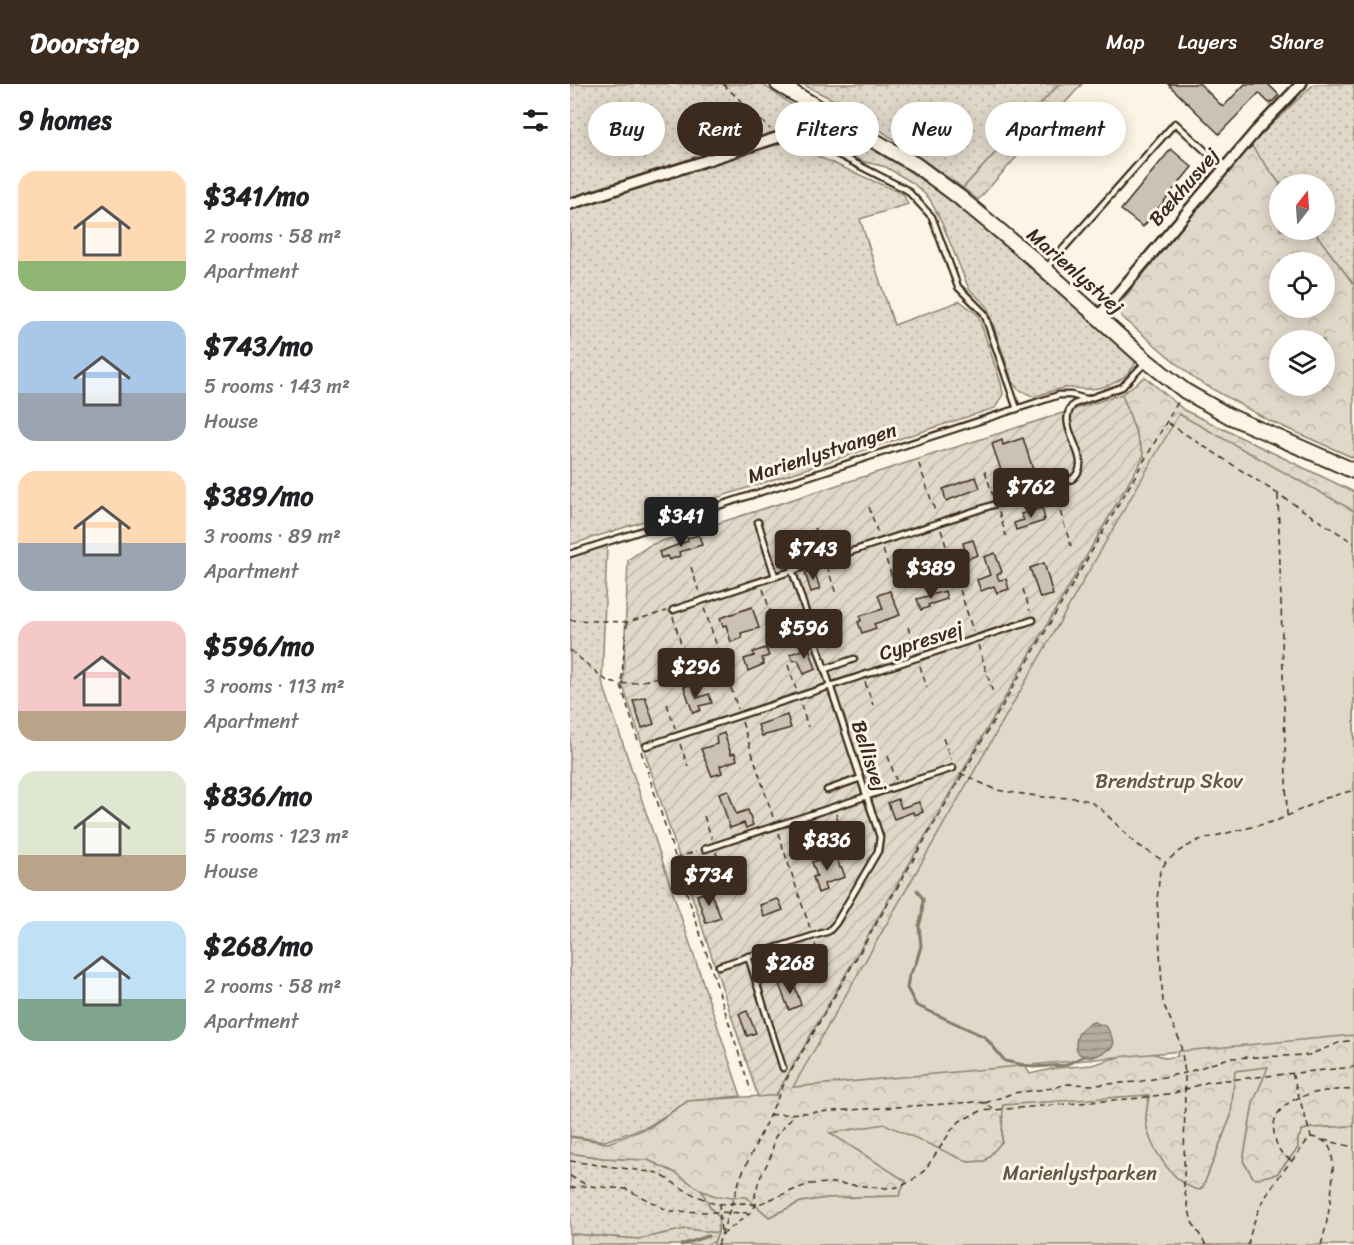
<!DOCTYPE html>
<html lang="en">
<head>
<meta charset="utf-8">
<style>
  body { margin:0; font-family:Sriracha,sans-serif; background:#f6f6f6; color:#202124; height:100vh; display:flex; flex-direction:column; font-size:22px; white-space:nowrap }
  * { box-sizing:border-box; margin:0 }
  p { font-size:20px; color:#757577 }
  .icon { flex:none; width:33px; height:33px; fill:none; stroke:currentColor; stroke-width:2; stroke-linecap:round; stroke-linejoin:round }
  .map { position:relative; flex:1; overflow:hidden }
  .details { display:flex; flex-direction:column; background:#fff; width:570px }
  .details>* { flex:none }
  .top-card { position:absolute; left:18px; top:18px; width:570px; height:54px; display:flex; gap:12px }
  .needle { width:39px; rotate:17deg }
  .buttons { position:absolute; left:699px; top:90px; display:grid; gap:12px }
  .buttons a { display:grid; place-items:center; width:66px; height:66px; border-radius:50%; background:#fff; box-shadow:0 3px 15px #0003; font-size:30px }
  .price { position:absolute; translate:-50% -51px; padding:0 14px; border-radius:6px; background:#3b2a1e; color:#fff; font-size:20px; line-height:39px; filter:drop-shadow(0 2px 3px #0008) }
  .price::after { content:''; position:absolute; left:50%; top:36px; width:18px; height:14px; margin-left:-9px; background:inherit; clip-path:polygon(0 0,100% 0,50% 100%) }
  .price.selected { background:#222; color:#fff }
  ul { padding:0; list-style:none }
  li { display:flex; align-items:center; gap:18px; height:150px; padding:0 18px }
  li span { display:grid; place-items:center; flex:none; width:168px; height:120px; border-radius:18px; color:#555 }
  li>.icon { margin-inline-start:auto }
  span .icon { width:72px; height:72px; fill:#fffc; stroke-width:1 }
  li b { font-size:26px }
  h2 { display:flex; justify-content:space-between; align-items:center; height:72px; padding:0 18px; font-size:26px }
  .tag { padding:0 21px; border-radius:27px; background:#fff; box-shadow:0 3px 15px #0003; font-size:21px; line-height:54px }
  .tag.selected { background:#3b2a1e; color:#fff }
  header { display:flex; align-items:center; gap:36px; box-sizing:border-box; height:84px; padding:0 30px; background:#3b2a1e; color:#fff }
  header strong { font-size:28px }
  nav { display:flex; gap:33px; margin-inline-start:auto; font-size:21px }
  main { display:flex; flex:1; min-height:0 }
  .map>svg:first-child { display:block }
  .grass { fill:url(#grass-dots); stroke:#8e8173; stroke-width:1.5 }
  .forest { fill:url(#forest-crowns); stroke:#8e8173; stroke-width:1.5; fill-rule:evenodd }
  .park { fill:#e0d8c8; stroke:#8e8173; stroke-width:1.5 }
  .garden { fill:url(#garden-furrows); stroke:#8e8173; stroke-width:1.5 }
  .water { fill:url(#water-rules); stroke:#85796b; stroke-width:1.5 }
  .lines { fill:none; stroke-linecap:round; stroke-linejoin:round }
  .stream { stroke:#85796b; stroke-width:3 }
  .building { fill:#ccc2b3; stroke:#3b2a1e; stroke-width:1.5 }
  .lane-casing { stroke:#3b2a1e; stroke-width:9 }
  .street-casing { stroke:#3b2a1e; stroke-width:14 }
  .secondary-casing { stroke:#3b2a1e; stroke-width:18 }
  .path { stroke:#3b2a1e; stroke-width:1.5; stroke-dasharray:6 4.5; stroke-linecap:butt }
  .lane { stroke:#fcf5e5; stroke-width:4.5 }
  .street { stroke:#fcf5e5; stroke-width:9 }
  .secondary { stroke:#fcf5e5; stroke-width:14 }
  .labels { text-anchor:middle; dominant-baseline:central; stroke-width:6; stroke-linejoin:round; paint-order:stroke }
  .street-label { font-size:20px; fill:#3b2a1e; stroke:#fcf5e5 }
  .park-label { font-size:20px; fill:#645648; stroke:#fcf5e5 }
</style>
</head>
<body>
<header>
<strong>Doorstep</strong>
<nav><a>Map</a><a>Layers</a><a>Share</a></nav>
</header>
<main>
<section class="details">
<h2>9 homes<svg class="icon" aria-label="filters" viewBox="0 0 24 24"><path d="M4 7h16M4 17h16"/><circle cx="9" cy="7" r="2"/><circle cx="15" cy="17" r="2"/></svg></h2>
<ul>
<li><span style="background:linear-gradient(#ffd9b3 75%,#8fb573 0)"><svg class="icon" aria-label="home" viewBox="0 0 24 24"><path d="M3 11l9-7 9 7M6 9v11h12V9"/></svg></span><div><b>$341/mo</b><p>2 rooms · 58 m²</p><p>Apartment</p></div></li>
<li><span style="background:linear-gradient(#a9c7e8 60%,#9aa5b1 0)"><svg class="icon" aria-label="home" viewBox="0 0 24 24"><path d="M3 11l9-7 9 7M6 9v11h12V9"/></svg></span><div><b>$743/mo</b><p>5 rooms · 143 m²</p><p>House</p></div></li>
<li><span style="background:linear-gradient(#ffd9b3 60%,#9aa5b1 0)"><svg class="icon" aria-label="home" viewBox="0 0 24 24"><path d="M3 11l9-7 9 7M6 9v11h12V9"/></svg></span><div><b>$389/mo</b><p>3 rooms · 89 m²</p><p>Apartment</p></div></li>
<li><span style="background:linear-gradient(#f6c9c9 75%,#b9a48a 0)"><svg class="icon" aria-label="home" viewBox="0 0 24 24"><path d="M3 11l9-7 9 7M6 9v11h12V9"/></svg></span><div><b>$596/mo</b><p>3 rooms · 113 m²</p><p>Apartment</p></div></li>
<li><span style="background:linear-gradient(#dfe7d0 70%,#b9a48a 0)"><svg class="icon" aria-label="home" viewBox="0 0 24 24"><path d="M3 11l9-7 9 7M6 9v11h12V9"/></svg></span><div><b>$836/mo</b><p>5 rooms · 123 m²</p><p>House</p></div></li>
<li><span style="background:linear-gradient(#bfe0f5 65%,#7fa58c 0)"><svg class="icon" aria-label="home" viewBox="0 0 24 24"><path d="M3 11l9-7 9 7M6 9v11h12V9"/></svg></span><div><b>$268/mo</b><p>2 rooms · 58 m²</p><p>Apartment</p></div></li>
</ul>
</section>
<div class="map">
<svg width="784" height="1161" viewBox="0 0 784 1161">
  <defs>
    <pattern id="grass-dots" width="8" height="8" patternUnits="userSpaceOnUse" patternTransform="scale(1.5)"><rect width="8" height="8" fill="#e0d8c8"/><path d="M2 2h.1M6 6h.1" fill="none" stroke="#c1baab" stroke-width="1.8" stroke-linecap="round"/></pattern>
    <pattern id="forest-crowns" width="20" height="18" patternUnits="userSpaceOnUse" patternTransform="scale(1.5)"><rect width="20" height="18" fill="#e0d8c8"/><path d="M2 6a3 3 0 1 1 6 0M12 15a3 3 0 1 1 6 0" fill="none" stroke="#c1baab"/></pattern>
    <pattern id="garden-furrows" width="10" height="10" patternUnits="userSpaceOnUse" patternTransform="scale(1.5)"><rect width="10" height="10" fill="#e0d8c8"/><path d="M-1 1l2-2M0 10L10 0M9 11l2-2" fill="none" stroke="#c1baab"/></pattern>
    <pattern id="water-rules" width="6" height="5" patternUnits="userSpaceOnUse" patternTransform="scale(1.5)"><rect width="6" height="5" fill="#b7ad9e"/><path d="M0 2.5h6" fill="none" stroke="#968d80"/></pattern>
  </defs>
  <rect width="100%" height="100%" fill="#fcf5e5"/>
  <filter id="ink" filterUnits="userSpaceOnUse"><feTurbulence type="fractalNoise" baseFrequency=".0167" numOctaves="2"/><feDisplacementMap in="SourceGraphic" scale="12" xChannelSelector="R" yChannelSelector="G"/><feConvolveMatrix kernelMatrix="1 2 1 2 8 2 1 2 1" color-interpolation-filters="sRGB"/></filter>
  <g filter="url(#ink)">
    <g class="grass">
      <polygon points="0,0 192,0 226,24 231,28 228,39 204,48 0,114"/>
      <polygon points="232,0 489,0 393,104 276,22"/>
      <polygon points="744,0 784,0 784,201 743,146 754,146 754,100 710,100 680,61"/>
      <path d="M 248,39 L 258,40 L 334,84 L 379,114 L 556,266 L 566,277 C 560,295 537,304 520,305 C 512,306 504,303 496,304 C 486,305 475,309 464,313 L 448,305 L 443,299 L 417,222 L 399,205 L 372,139 L 359,114 L 343,99 L 316,83 L 291,77 L 275,68 L 247,46 L 243,41 Z"/>
      <polygon points="213,57 333,110 338,120 290,135 324,241 390,217 408,231 431,299 433,310 425,324 0,461 0,125"/>
      <polygon points="37,461 32,597 171,1012 118,1017 79,1042 35,1057 0,1052 0,473"/>
      <polygon points="0,1069 33,1074 78,1076 106,1089 132,1107 140,1122 149,1132 148,1149 116,1145 69,1155 0,1150"/>
    </g>
    <g class="forest">
      <polygon points="489,0 512,0 408,116 393,104"/>
      <path d="M 680,60 L 710,100 L 710,146 L 743,146 L 784,201 L 784,374 L 698,336 L 626,296 L 551,232 L 549,220 ZM 710,178 L 754,178 L 754,224 L 710,224 ZM 710,256 L 754,256 L 754,302 L 710,302 Z"/>
      <path d="M 575,293 L 614,326 L 784,408 L 784,1042 L 742,1044 L 733,1046 L 728,1055 L 728,1064 L 707,1090 L 684,1095 L 673,1077 L 683,1019 L 697,984 L 665,987 L 661,1032 L 633,1103 L 629,1106 C 604,1101 579,1063 576,1039 C 575,1030 578,1020 579,1011 L 433,1022 L 432,1058 L 415,1077 L 398,1078 L 261,1049 L 336,1097 L 329,1112 L 257,1114 L 231,1118 L 199,1133 L 176,1113 L 148,1113 L 132,1107 L 106,1089 L 78,1076 L 33,1074 L 0,1069 L 0,1053 L 38,1059 L 80,1043 L 118,1017 L 206,1011 L 574,372 L 552,310 ZM 602,947 L 608,972 L 597,974 L 572,966 L 522,981 L 486,984 L 460,990 L 449,973 Z"/>
      <polygon points="116,1145 148,1149 144,1158 135,1161 0,1161 0,1150 69,1155"/>
    </g>
    <g class="park">
      <polygon points="609,330 784,427 784,951 223,1003"/>
      <path d="M 698,983 L 683,1019 L 673,1077 L 684,1095 L 707,1090 L 728,1064 L 728,1055 L 733,1046 L 742,1044 L 784,1042 L 784,1161 L 143,1161 L 148,1149 L 149,1133 L 140,1123 L 132,1107 L 148,1113 L 176,1113 L 199,1133 L 231,1118 L 257,1114 L 329,1112 L 336,1097 L 260,1049 L 315,1040 L 398,1078 L 415,1077 L 432,1058 L 433,1021 L 579,1011 C 578,1019 575,1030 576,1039 C 579,1063 604,1101 629,1106 L 633,1103 L 661,1032 L 665,987 Z"/>
    </g>
    <polygon class="garden" points="552,310 574,372 206,1011 188,1013 53,602 58,476 80,461"/>
    <path class="water" d="M 524,938 L 537,943 L 544,958 L 542,964 C 536,967 527,973 520,973 C 498,974 504,942 524,938 Z"/>
    <g class="lines">
      <g class="stream">
        <polyline points="347,806 353,815 352,831 349,842 351,862 346,879 339,892 337,904 346,921 415,953 435,977 463,983 496,981 514,972"/>
        <polyline points="111,1161 138,1152"/>
      </g>
    </g>
    <g class="building">
      <polygon points="598,0 630,0 653,23 675,0 698,0 709,11 700,20 689,9 649,50"/>
      <polygon points="601,65 622,83 573,143 551,126"/>
      <polygon points="453,354 464,389 433,397 430,387 431,386 422,360 432,356 433,361"/>
      <polygon points="406,393 410,404 376,417 373,405"/>
      <polygon points="472,424 475,435 473,435 474,437 446,446 444,439 454,436 451,430"/>
      <polygon points="129,451 132,461 109,468 110,472 99,476 97,472 91,474 89,468 118,457 117,454"/>
      <polygon points="243,453 247,467 234,471 231,462 235,461 234,456"/>
      <polygon points="403,456 408,471 397,475 393,459"/>
      <polygon points="425,469 432,488 427,491 429,496 436,495 439,505 427,509 424,502 411,507 407,496 420,491 414,473"/>
      <polygon points="344,473 350,491 340,494 334,476"/>
      <polygon points="474,479 483,511 470,514 460,484"/>
      <polygon points="244,486 250,505 241,508 235,489"/>
      <polygon points="320,507 330,531 304,540 306,544 292,549 288,538 291,537 290,532 313,525 308,511"/>
      <polygon points="375,507 377,515 358,521 359,523 351,526 347,515"/>
      <polygon points="182,523 189,544 171,549 172,554 161,558 156,541 153,542 150,534"/>
      <polygon points="271,538 275,553 264,557 259,541"/>
      <polygon points="196,564 199,572 192,574 194,580 178,587 174,575 184,572 183,568"/>
      <polygon points="239,564 246,585 234,590 228,576 223,577 220,570"/>
      <polygon points="121,600 127,614 139,610 142,619 129,622 131,626 123,629 114,603"/>
      <polygon points="75,613 84,640 72,644 63,617"/>
      <polygon points="217,631 221,644 192,652 188,641"/>
      <polygon points="154,649 161,670 165,669 167,676 150,682 152,689 142,692 131,665 147,660 146,652"/>
      <polygon points="158,706 166,730 178,726 183,741 176,744 174,739 160,744 149,709"/>
      <polygon points="328,715 331,724 349,718 353,728 344,731 343,728 324,735 318,719"/>
      <polygon points="266,771 270,784 272,784 275,793 254,800 256,806 248,809 243,793 247,792 242,778"/>
      <polygon points="140,807 151,834 136,839 127,811"/>
      <polygon points="207,815 209,816 213,826 194,833 190,821"/>
      <polygon points="223,896 231,921 219,926 209,900"/>
      <polygon points="177,927 186,949 177,952 169,930"/>
    </g>
    <g class="lines">
      <defs>
        <g id="lane">
          <polyline points="226,49 337,106 362,133 388,203 414,229 447,325"/>
          <polyline points="477,183 605,39 654,84"/>
          <polyline points="188,438 205,492"/>
          <polyline points="0,470 489,311 501,311 516,315"/>
          <path d="M 103,526 L 502,395 C 528,376 481,342 504,320 L 552,303 L 576,278"/>
          <polyline points="255,585 284,575"/>
          <polyline points="76,662 463,536"/>
          <polyline points="257,706 291,694"/>
          <polyline points="135,765 383,684"/>
          <polyline points="178,872 213,984"/>
          <polyline points="149,882 259,847 266,839 308,767 310,753 222,486"/>
        </g>
        <g id="street">
          <polyline points="0,120 225,48 236,39 247,24"/>
          <polyline points="528,233 686,47 731,0"/>
        </g>
        <polyline id="secondary" points="208,0 346,81 389,113 460,172 577,277 615,307 659,332 784,387"/>
      </defs>
      <use href="#lane" class="lane-casing"/>
      <use href="#street" class="street-casing"/>
      <use href="#secondary" class="secondary-casing"/>
      <g class="path">
        <polyline points="153,0 200,45"/>
        <polyline points="598,339 784,459"/>
        <polyline points="349,380 366,430"/>
        <polyline points="415,387 423,412"/>
        <polyline points="484,408 501,462"/>
        <polyline points="708,411 717,731"/>
        <polyline points="299,423 308,450"/>
        <polyline points="429,428 436,452"/>
        <polyline points="245,444 252,469"/>
        <polyline points="371,446 403,547"/>
        <polyline points="313,466 322,493"/>
        <polyline points="257,482 266,510"/>
        <polyline points="121,483 129,508"/>
        <polyline points="193,505 201,530"/>
        <polyline points="453,505 460,527"/>
        <polyline points="134,524 168,625"/>
        <polyline points="0,536 57,538 97,527"/>
        <polyline points="57,538 51,601 69,660"/>
        <polyline points="338,543 345,566"/>
        <polyline points="408,561 423,609"/>
        <path d="M 0,566 L 37,597 C 60,606 94,590 118,583 L 103,533"/>
        <polyline points="218,581 226,605"/>
        <polyline points="350,582 357,604"/>
        <polyline points="295,598 303,621"/>
        <polyline points="97,620 105,644"/>
        <polyline points="231,621 238,643"/>
        <polyline points="172,638 203,733"/>
        <polyline points="373,654 381,676"/>
        <polyline points="110,660 118,682"/>
        <polyline points="71,667 181,1007"/>
        <polyline points="318,672 326,696"/>
        <polyline points="390,689 426,706 473,713 506,714 519,717 530,724 565,759 595,778"/>
        <polyline points="266,730 273,753"/>
        <polyline points="134,732 142,755"/>
        <polyline points="208,749 240,844"/>
        <polyline points="146,768 154,793"/>
        <polyline points="106,774 127,767"/>
        <polyline points="245,860 255,892"/>
        <polyline points="722,989 741,1053"/>
        <polyline points="415,1019 443,1009 483,1004 497,1000 525,1001 567,998 615,989 659,974 739,971 771,958 784,956"/>
        <polyline points="200,1031 406,1018 415,1019 423,1025"/>
        <polyline points="753,1056 784,1063"/>
        <path d="M 721,1076 C 712,1072 707,1064 705,1054 C 694,1012 755,1004 784,1006"/>
        <polyline points="0,1077 88,1089 118,1108 145,1120 174,1119 186,1121 239,1100 261,1099 317,1104 330,1103 341,1097 355,1086 383,1044 390,1037 411,1027 570,1014 604,1009 638,998 784,983"/>
        <polyline points="0,1092 15,1100"/>
        <polyline points="0,1104 17,1102 56,1105 99,1127 180,1129"/>
        <polyline points="149,1120 151,1148"/>
        <polyline points="152,1151 180,1129 186,1121 185,1111 189,1096 201,1072 205,1053 223,1032"/>
        <polyline points="148,1161 171,1092 216,996 608,318"/>
        <polyline points="636,1161 622,1138 614,1105 615,989 610,957 593,919 587,816 590,787 596,778 609,767 629,756 706,737 756,714 784,706"/>
        <path d="M 678,1161 C 684,1128 699,1104 720,1079 C 728,1070 733,1061 741,1053 C 747,1054 754,1056 758,1061 C 770,1076 757,1143 751,1161"/>
      </g>
      <use href="#lane" class="lane"/>
      <use href="#street" class="street"/>
      <use href="#secondary" class="secondary"/>
    </g>
  </g>
  <g class="labels">
    <g class="street-label">
      <text transform="translate(614 103) rotate(-49)">Bækhusvej</text>
      <text transform="translate(505 187) rotate(41)">Marienlystvej</text>
      <text transform="translate(252 369) rotate(-18)">Marienlystvangen</text>
      <text transform="translate(351 557) rotate(-18)">Cypresvej</text>
      <text transform="translate(299 672) rotate(72)">Bellisvej</text>
    </g>
    <g class="park-label">
      <text x="599" y="697">Brendstrup Skov</text>
      <text x="510" y="1089">Marienlystparken</text>
    </g>
  </g>
</svg>
<div class="buttons">
<a><svg class="needle" viewBox="-14 -14 28 28"><path d="M0-13l5 13h-10z" fill="#e53935"/><path d="M0 13l5-13h-10z" fill="#757577"/></svg></a>
<a><svg class="icon" aria-label="locate" viewBox="0 0 24 24"><circle cx="12" cy="12" r="6"/><path d="M12 2v4M12 18v4M2 12h4M18 12h4"/></svg></a>
<a><svg class="icon" aria-label="layers" viewBox="0 0 24 24"><path d="M12 4l9 5-9 5-9-5zM3 14l9 5 9-5"/></svg></a>
</div>
<b class="price" style="left:461px;top:435px">$762</b>
<b class="price selected" style="left:111px;top:464px">$341</b>
<b class="price" style="left:243px;top:497px">$743</b>
<b class="price" style="left:361px;top:516px">$389</b>
<b class="price" style="left:234px;top:576px">$596</b>
<b class="price" style="left:126px;top:615px">$296</b>
<b class="price" style="left:257px;top:788px">$836</b>
<b class="price" style="left:139px;top:823px">$734</b>
<b class="price" style="left:220px;top:911px">$268</b>
<div class="top-card">
<a class="tag">Buy</a>
<a class="tag selected">Rent</a>
<a class="tag">Filters</a>
<a class="tag">New</a>
<a class="tag">Apartment</a>
</div>
</div>
</main>
</body>
</html>
